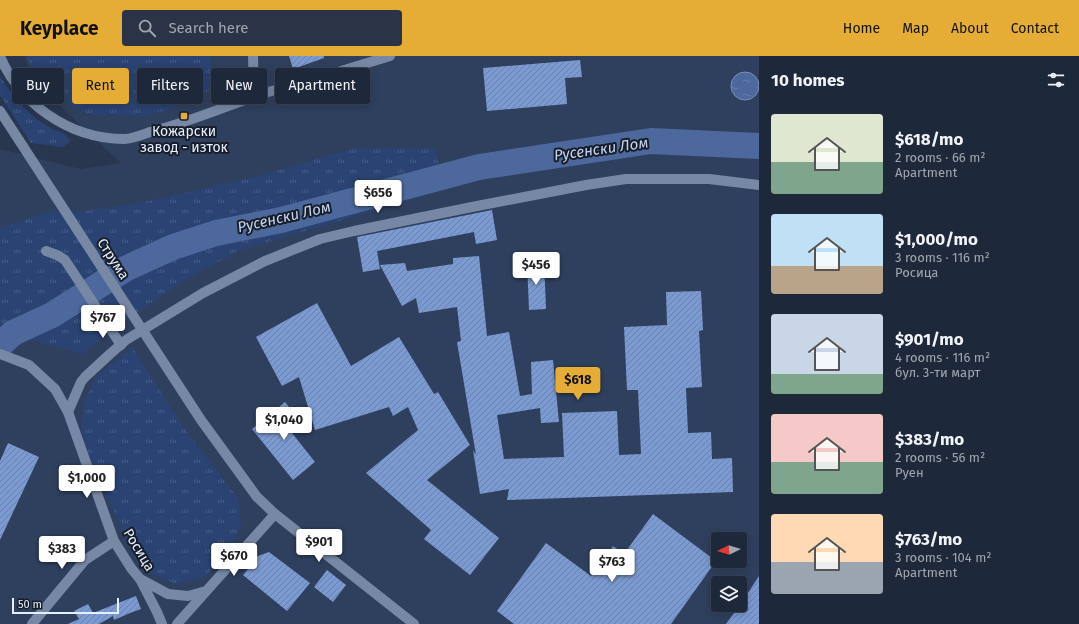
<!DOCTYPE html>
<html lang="en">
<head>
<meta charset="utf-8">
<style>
  body { margin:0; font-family:"Fira Sans",sans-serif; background:#2b3446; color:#f1f3f6; height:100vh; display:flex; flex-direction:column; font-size:15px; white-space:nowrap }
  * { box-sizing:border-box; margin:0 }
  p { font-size:13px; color:#a1a6af }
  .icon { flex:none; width:22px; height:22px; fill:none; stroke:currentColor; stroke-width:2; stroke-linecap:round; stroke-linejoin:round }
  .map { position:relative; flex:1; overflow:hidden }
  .sheet { display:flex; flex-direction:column; background:#1e283b; width:320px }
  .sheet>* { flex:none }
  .top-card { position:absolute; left:12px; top:12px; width:380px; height:36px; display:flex; gap:8px }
  .needle { width:26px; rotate:265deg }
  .controls { position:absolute; left:711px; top:476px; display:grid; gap:8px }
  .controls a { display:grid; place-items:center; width:36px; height:36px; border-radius:4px; background:#1e283b; box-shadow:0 2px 10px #0003,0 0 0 1px #3c4455; font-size:20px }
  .scale { position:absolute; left:12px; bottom:10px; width:107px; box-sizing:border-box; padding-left:4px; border:2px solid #e5efff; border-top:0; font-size:11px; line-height:14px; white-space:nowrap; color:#e5efff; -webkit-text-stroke:3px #171e29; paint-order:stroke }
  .price { position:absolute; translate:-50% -34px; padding:0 9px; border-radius:4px; background:#fff; color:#222; font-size:13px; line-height:26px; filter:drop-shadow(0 1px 2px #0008) }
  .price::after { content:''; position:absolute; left:50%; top:24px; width:12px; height:9px; margin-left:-6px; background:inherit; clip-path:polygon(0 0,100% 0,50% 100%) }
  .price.active { background:#e5ad35; color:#111 }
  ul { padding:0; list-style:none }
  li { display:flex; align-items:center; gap:12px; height:100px; padding:0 12px }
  li span { display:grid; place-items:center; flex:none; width:112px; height:80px; border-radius:4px; color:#555 }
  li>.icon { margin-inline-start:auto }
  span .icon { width:48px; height:48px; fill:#fffc; stroke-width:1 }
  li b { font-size:17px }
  h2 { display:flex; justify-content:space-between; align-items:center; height:48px; padding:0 12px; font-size:17px }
  .pill { padding:0 14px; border-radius:4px; background:#1e283b; box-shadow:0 2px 10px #0003,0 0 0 1px #3c4455; font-size:14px; line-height:36px }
  .pill.active { background:#e5ad35; color:#111 }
  header { display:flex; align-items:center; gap:24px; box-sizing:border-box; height:56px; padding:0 20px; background:#e5ad35; color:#111 }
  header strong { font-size:19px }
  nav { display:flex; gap:22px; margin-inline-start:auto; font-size:14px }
  .search { width:280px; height:36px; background:#2b3446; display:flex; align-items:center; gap:10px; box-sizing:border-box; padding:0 14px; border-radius:4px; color:#a1a6af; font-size:15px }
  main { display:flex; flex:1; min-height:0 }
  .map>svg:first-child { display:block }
  .built { fill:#2f405e; fill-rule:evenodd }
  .grass { fill:url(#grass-tufts) }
  .water { fill:url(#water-ripples); stroke:#7a90ba }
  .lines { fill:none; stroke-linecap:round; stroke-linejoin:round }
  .river { stroke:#4c689c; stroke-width:26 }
  .building { fill:url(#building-hatch) }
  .minor { stroke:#7788a5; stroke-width:10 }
  .tertiary { stroke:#7788a5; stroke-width:10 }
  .secondary { stroke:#7788a5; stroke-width:10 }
  .poi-dot { fill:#e5ad35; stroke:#171e29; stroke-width:1.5 }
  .labels { text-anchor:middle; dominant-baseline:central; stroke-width:4; stroke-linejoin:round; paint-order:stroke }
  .poi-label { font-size:14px; fill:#e5efff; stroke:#171e29 }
  .street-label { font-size:14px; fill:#e5efff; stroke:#171e29 }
  .water-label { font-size:15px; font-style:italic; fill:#c4d5f5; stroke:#171e29 }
</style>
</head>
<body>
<header>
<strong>Keyplace</strong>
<div class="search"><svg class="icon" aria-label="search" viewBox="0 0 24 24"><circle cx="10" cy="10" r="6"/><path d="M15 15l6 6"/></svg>Search here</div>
<nav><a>Home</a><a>Map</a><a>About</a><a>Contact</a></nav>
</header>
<main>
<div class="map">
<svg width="759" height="568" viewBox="0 0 759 568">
  <defs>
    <pattern id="grass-tufts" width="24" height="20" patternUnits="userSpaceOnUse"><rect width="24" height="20" fill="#2a4373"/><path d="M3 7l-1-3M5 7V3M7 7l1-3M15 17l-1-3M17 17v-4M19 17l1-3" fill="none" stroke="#495e88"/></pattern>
    <pattern id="water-ripples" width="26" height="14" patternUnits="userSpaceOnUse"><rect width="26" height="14" fill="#4c689c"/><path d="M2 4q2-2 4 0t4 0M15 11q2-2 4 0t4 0" fill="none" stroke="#667eab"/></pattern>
    <pattern id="building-hatch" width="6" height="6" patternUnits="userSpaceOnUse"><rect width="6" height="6" fill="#7c9ad2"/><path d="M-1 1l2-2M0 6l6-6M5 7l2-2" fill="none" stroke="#6c81aa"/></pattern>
  </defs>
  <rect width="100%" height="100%" fill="#28364f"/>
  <path class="built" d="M 25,0 L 759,0 L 759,568 L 0,568 L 0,93 L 81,113 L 121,107 L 87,76 L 30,19 ZM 718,483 L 740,483 L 740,505 L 718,505 ZM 718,527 L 740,527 L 740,549 L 718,549 Z"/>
  <g class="grass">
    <polygon points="27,0 210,0 213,32 190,45 168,54 143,60 88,58 70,49 47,30 31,10"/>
    <path d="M 0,20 C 12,39 27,59 47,70 C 59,77 62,74 71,85 L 63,91 L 31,87 L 0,39 Z"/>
    <polygon points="354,92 435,92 444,134 240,194 182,226 121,267 82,298 0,275 0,172 51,155 70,157 140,147 258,120"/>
    <polygon points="132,291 187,376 238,442 241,469 232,489 205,521 176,528 152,518 134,501 89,399 81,374 84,346 97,320"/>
  </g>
  <circle class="water" cx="745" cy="30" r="14"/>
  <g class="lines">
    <polyline class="river" points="0,289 13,277 52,259 125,213 173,191 216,177 281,164 479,111 651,85 759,90"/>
  </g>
  <g class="building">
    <polygon points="289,0 324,0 324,2 293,13"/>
    <polygon points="580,4 582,21 565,22 567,48 487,55 483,12"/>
    <polygon points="492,154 497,184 476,188 474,176 377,195 380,213 363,216 357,181"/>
    <polygon points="479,200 487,280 509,276 520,340 532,338 531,306 553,304 559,366 541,367 540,352 497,359 504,403 564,401 562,357 617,355 619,399 641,398 638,334 627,334 624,271 667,269 666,236 701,235 703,274 699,275 702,331 686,332 688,377 711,376 712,403 732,402 733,436 507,444 509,433 480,438 473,394 476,399 457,286 461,285 457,251 419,257 416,242 402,250 380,209 405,207 407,215 453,208 453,202"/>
    <polygon points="544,205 546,253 529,254 527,206"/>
    <polygon points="317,247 351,310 399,281 434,338 438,336 470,389 427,424 499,482 470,519 424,483 431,474 366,417 418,374 408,351 393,360 389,351 315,374 299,321 282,330 256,281"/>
    <polygon points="285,346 299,363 288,372 315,406 293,424 252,373"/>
    <polygon points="8,387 39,401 0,484 0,405"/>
    <polygon points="653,458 716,505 671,568 514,568 497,555 546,487 591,520 613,490 624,498"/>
    <polygon points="269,496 310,527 287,555 243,519 258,500"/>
    <polygon points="327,514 346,529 333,546 314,531"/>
    <polygon points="759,520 759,568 726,568 740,549"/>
    <polygon points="136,540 141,553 130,557 114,564 113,560 99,568 68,568 79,563 74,555 88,548 93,557"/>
  </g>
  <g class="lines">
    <g class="minor">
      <polyline points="253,0 254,40"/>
      <polyline points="46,195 57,199 65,204 121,289"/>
      <polyline points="0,298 29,309 55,333 68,356 114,485 131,512 140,523 157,556 162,568"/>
      <polyline points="68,356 81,326 85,321 110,298 126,284 203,237 265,205 320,183 354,175 472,151 586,129 626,123 709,123 759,129"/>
      <polyline points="140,523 168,538 188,540 206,535"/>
      <polyline points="32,568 85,504 114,485"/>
      <polyline points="177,568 275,458"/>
    </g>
    <path class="tertiary" d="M 0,0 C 9,23 27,44 47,58 C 70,74 96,83 124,83 C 132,83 142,79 150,76 C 186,67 219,53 253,41 C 272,34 292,30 312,24 C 338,16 364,8 390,0"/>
    <polyline class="secondary" points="0,55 201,364 257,441 275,458 414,568"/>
  </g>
  <rect class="poi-dot" x="180" y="56" width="8" height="8" rx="2"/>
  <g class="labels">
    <g class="poi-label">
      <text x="184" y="75">Кожарски<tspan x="184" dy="16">завод - изток</tspan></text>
    </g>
    <g class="street-label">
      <text transform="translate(113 203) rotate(57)">Струма</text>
      <text transform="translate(139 494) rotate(59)">Росица</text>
    </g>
    <g class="water-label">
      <text transform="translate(601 93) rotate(-8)">Русенски Лом</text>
      <text transform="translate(284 161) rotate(-13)">Русенски Лом</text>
    </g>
  </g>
</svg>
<div class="controls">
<a><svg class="needle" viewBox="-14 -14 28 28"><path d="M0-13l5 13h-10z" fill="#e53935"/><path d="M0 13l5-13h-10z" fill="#a1a6af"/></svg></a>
<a><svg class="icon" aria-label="layers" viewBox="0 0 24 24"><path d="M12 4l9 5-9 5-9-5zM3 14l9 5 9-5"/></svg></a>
</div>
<div class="scale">50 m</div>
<b class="price" style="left:378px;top:158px">$656</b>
<b class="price" style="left:536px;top:230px">$456</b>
<b class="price" style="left:103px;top:283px">$767</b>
<b class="price active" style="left:578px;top:345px">$618</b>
<b class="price" style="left:284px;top:385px">$1,040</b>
<b class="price" style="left:87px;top:443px">$1,000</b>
<b class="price" style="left:319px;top:507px">$901</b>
<b class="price" style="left:62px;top:514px">$383</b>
<b class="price" style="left:234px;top:521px">$670</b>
<b class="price" style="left:612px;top:527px">$763</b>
<div class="top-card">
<a class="pill">Buy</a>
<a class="pill active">Rent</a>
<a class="pill">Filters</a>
<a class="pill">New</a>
<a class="pill">Apartment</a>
</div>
</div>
<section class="sheet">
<h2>10 homes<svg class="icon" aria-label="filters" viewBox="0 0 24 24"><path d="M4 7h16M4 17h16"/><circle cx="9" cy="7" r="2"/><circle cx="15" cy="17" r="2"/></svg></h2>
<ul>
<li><span style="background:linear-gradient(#dfe7d0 60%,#7fa58c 0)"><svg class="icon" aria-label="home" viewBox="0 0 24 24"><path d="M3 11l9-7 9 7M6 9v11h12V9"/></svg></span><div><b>$618/mo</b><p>2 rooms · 66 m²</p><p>Apartment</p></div></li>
<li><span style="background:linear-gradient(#bfe0f5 65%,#b9a48a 0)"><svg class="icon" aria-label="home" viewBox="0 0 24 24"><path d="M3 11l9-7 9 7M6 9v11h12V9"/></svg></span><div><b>$1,000/mo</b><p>3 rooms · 116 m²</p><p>Росица</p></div></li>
<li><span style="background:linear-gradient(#c9d6e8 75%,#7fa58c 0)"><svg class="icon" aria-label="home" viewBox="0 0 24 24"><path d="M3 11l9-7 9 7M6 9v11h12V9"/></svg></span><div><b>$901/mo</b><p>4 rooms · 116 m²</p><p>бул. 3-ти март</p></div></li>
<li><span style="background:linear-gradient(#f6c9c9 60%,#7fa58c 0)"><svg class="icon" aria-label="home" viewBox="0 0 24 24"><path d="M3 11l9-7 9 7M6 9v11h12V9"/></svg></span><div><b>$383/mo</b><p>2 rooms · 56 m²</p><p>Руен</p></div></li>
<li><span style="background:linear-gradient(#ffd9b3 60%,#9aa5b1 0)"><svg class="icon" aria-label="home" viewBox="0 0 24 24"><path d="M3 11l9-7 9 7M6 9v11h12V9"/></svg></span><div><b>$763/mo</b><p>3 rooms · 104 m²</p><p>Apartment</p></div></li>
</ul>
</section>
</main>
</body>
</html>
